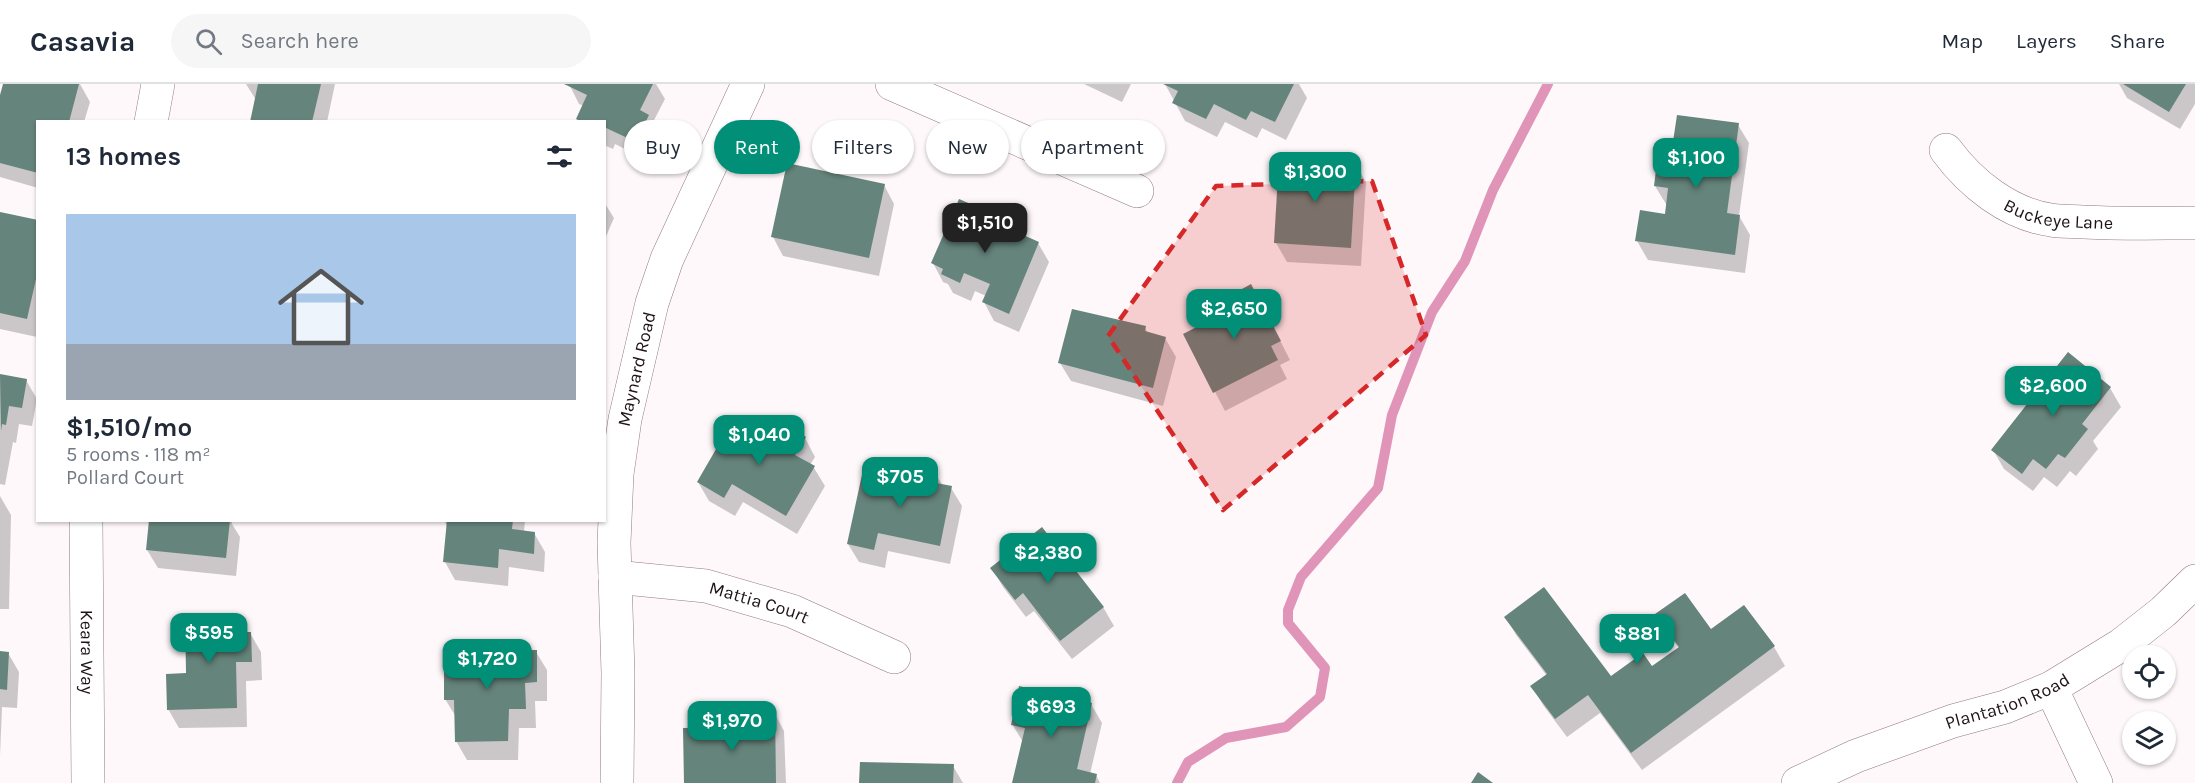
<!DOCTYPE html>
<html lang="en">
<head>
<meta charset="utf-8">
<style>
  body { margin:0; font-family:Karla,sans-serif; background:#f6f6f7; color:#1f2937; height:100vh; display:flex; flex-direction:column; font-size:22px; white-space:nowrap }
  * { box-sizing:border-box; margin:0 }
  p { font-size:20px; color:#747a83 }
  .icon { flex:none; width:33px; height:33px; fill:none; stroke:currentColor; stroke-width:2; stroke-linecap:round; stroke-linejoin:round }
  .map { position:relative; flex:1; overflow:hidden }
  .drawer { position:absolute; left:36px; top:36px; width:570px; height:402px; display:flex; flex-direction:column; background:#fff; border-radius:0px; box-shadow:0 2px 4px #0004 }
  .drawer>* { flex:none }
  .hud { position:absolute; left:624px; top:36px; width:570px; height:54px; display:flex; gap:12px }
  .buttons { position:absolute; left:2122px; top:561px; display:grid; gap:12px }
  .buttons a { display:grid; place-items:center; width:54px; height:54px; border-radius:50%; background:#fff; box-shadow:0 2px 4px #0004; font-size:30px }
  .price { position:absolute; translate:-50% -51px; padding:0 14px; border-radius:12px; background:#018f78; color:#fff; font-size:20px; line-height:39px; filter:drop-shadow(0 2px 3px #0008) }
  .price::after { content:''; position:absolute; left:50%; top:36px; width:18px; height:14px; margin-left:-9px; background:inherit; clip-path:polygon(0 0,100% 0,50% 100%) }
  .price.current { background:#222; color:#fff }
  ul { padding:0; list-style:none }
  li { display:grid; align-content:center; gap:12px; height:318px; padding:0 30px }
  li span { display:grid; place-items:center; height:186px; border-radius:0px; color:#555 }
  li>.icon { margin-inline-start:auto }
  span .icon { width:108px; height:108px; fill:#fffc; stroke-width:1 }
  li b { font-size:26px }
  h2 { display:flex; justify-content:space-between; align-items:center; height:72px; padding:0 30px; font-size:26px }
  .chip { padding:0 21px; border-radius:27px; background:#fff; box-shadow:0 2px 4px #0004; font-size:21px; line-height:54px }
  .chip.current { background:#018f78; color:#fff }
  header { display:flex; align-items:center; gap:36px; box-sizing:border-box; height:84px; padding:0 30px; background:#fff; border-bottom:2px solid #e0e1e3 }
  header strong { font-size:28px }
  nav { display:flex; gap:33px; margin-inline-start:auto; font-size:21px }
  .search { width:420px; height:54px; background:#f6f6f7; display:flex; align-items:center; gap:15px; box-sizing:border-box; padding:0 21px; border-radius:33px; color:#747a83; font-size:22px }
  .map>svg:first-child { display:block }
  .shadow { fill:#0003 }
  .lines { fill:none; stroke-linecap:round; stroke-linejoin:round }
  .stream { stroke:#df94b8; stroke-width:10 }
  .building { fill:#65847b }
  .minor-casing { stroke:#927884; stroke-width:34 }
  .minor { stroke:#fff; stroke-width:33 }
  .marked { fill:#d62828; fill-opacity:0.2; stroke:#d62828; stroke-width:4.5; stroke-dasharray:12 8; stroke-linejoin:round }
  .labels { text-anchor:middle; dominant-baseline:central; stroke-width:4.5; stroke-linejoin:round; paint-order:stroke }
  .street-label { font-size:18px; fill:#1d1318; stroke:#fff }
</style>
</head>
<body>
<header>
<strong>Casavia</strong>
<div class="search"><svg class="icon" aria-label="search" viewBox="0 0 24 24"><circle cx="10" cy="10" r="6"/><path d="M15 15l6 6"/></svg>Search here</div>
<nav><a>Map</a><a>Layers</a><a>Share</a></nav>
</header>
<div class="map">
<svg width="2195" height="699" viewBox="0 0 2195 699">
  <rect width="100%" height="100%" fill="#fef8fa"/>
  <g class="shadow">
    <polygon points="4,0 80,0 90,18 84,38 38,38 38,104 0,93 0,14"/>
    <polygon points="246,0 335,0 327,38 251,38 256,16"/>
    <polygon points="569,0 656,0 665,15 652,40 658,51 647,76 615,60 613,65 604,61 604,38 579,38 577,34 584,22 579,20"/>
    <polygon points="1084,0 1131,0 1122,18"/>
    <polygon points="1165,0 1299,0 1307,14 1286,56 1262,44 1257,54 1225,38 1217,53 1185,37"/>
    <polygon points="2119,0 2195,0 2195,20 2180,45 2127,14"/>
    <polygon points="1738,41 1749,59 1739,132 1750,151 1745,189 1648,176 1637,157 1666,131 1666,120 1655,102 1673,73"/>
    <polygon points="1355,79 1366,98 1361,182 1287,178 1276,159"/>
    <polygon points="884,101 894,120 879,192 783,172 773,153"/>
    <polygon points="604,118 614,134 604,157"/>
    <polygon points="0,129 38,137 37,253 0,245"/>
    <polygon points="988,130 995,140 1038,159 1049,178 1019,248 994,237 984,218 986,212 975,207 971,217 953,209 948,200 943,198 933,179"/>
    <polygon points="1262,221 1290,276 1280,281 1287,295 1225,327 1185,251"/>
    <polygon points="1145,244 1148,249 1165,254 1176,273 1163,322 1071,297 1060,279"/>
    <polygon points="0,292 26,296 37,315 32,342 19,340 16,359 13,358 5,401 0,400"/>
    <polygon points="2110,304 2121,323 2093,357 2098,365 2076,392 2070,387 2057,403 2044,393 2033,407 2004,385 1993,366"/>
    <polygon points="805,354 815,373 810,381 814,384 825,402 797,450 743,418 735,432 709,417 698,398 777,361"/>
    <polygon points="933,386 943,402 951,404 962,422 950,480 888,467 885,484 859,478 848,460 910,397"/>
    <polygon points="0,412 11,431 9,525 0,525"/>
    <polygon points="151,436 232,436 232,440 240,453 236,492 158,484 147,466"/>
    <polygon points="444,436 525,436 524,448 534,449 545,468 544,488 509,483 508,502 455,496 445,478 447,442"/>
    <polygon points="992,484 1103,523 1114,542 1072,575 1034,527 1026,533 1003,503"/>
    <polygon points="1744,523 1774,563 1785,582 1642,686 1600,629 1567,653 1543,621 1532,602 1547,592 1516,551 1506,533 1610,594 1652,584 1679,565 1657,531 1711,547"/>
    <polygon points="235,532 245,549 250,549 261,568 262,596 246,597 247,643 179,644 168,625 188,591"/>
    <polygon points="536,568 547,586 547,617 535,617 536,644 519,644 518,676 467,676 456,657 456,633 445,615"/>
    <polygon points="0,569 8,569 19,588 17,624 2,623 0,672"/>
    <polygon points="1091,620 1102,639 1090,690 1096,691 1100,699 1013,699 1023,658 1012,640"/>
    <polygon points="774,628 784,647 786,699 685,699 740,644"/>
    <polygon points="953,682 963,699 861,699"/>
  </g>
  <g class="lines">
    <polyline class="stream" points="1177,699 1188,678 1226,654 1286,643 1320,613 1325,584 1288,539 1288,526 1301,493 1378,404 1392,331 1432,228 1465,177 1493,106 1548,0"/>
  </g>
  <g class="building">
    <polygon points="3,0 79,0 69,38 38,38 38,89 0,79 0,11"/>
    <polygon points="258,0 321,0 312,38 250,38"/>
    <polygon points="564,0 653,0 640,26 649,31 636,58 604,43 604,38 582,38 576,35 587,11"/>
    <polygon points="1163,0 1294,0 1275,38 1251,27 1246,36 1214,20 1206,35 1172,19 1178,7"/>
    <polygon points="2123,0 2186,0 2169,28"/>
    <polygon points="1677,31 1739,39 1727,129 1740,131 1735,171 1635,157 1640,126 1665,130 1668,104 1654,102 1658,70 1671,71"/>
    <polygon points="1279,74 1356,78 1351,164 1274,159"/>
    <polygon points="787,79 885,100 869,174 771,153"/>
    <polygon points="959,115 989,128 987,135 1039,158 1009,230 982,218 990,200 964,189 960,199 941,190 943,185 931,179"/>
    <polygon points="0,128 38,136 38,186 27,235 0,229"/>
    <polygon points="1251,200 1281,257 1271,262 1278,276 1213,309 1183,250 1218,232 1213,221"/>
    <polygon points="1072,225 1146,242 1145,247 1166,253 1153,304 1058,279"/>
    <polygon points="2068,268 2111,303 2082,340 2088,345 2065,374 2058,370 2046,385 2033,375 2022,390 1991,366"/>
    <polygon points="0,290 27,295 22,324 9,322 6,341 2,340 1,347"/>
    <polygon points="734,334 777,359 787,342 806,353 795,371 815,382 786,432 732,400 724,414 697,398"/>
    <polygon points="913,380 934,384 931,398 952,402 940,462 878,449 874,466 847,460 863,386 909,395"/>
    <polygon points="149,436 230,436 226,474 146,466"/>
    <polygon points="447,436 513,436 512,445 535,448 534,470 499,465 498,484 443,478"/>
    <polygon points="1042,443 1104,523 1060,557 1023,509 1015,516 990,484"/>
    <polygon points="1544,503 1611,592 1643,569 1652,582 1679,563 1655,530 1685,509 1711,545 1744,521 1775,562 1631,669 1588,611 1555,635 1530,602 1547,590 1504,533"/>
    <polygon points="236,531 236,548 251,548 252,578 236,578 237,624 167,626 166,590 186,589 185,532"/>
    <polygon points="537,566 537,598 525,599 526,625 509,625 508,657 455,658 454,616 444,616 444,567"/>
    <polygon points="0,567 9,568 7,606 0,605"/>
    <polygon points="1019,602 1092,619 1077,685 1097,690 1095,699 1012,699 1025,644 1011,641"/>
    <polygon points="775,627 776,699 684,699 683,644 739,643 738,628"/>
    <polygon points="860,678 954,680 953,699 859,699"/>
    <polygon points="1478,688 1493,699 1471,699"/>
  </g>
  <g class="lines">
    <defs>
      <g id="minor">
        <polyline points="892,0 1137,107"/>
        <polyline points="151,38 158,0"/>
        <path id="s1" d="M 1946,66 C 1971,100 2009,130 2051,136 C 2062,138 2073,137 2084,138 C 2121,140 2158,139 2195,139"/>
        <path id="s2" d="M 86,436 L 88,699"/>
        <path id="s3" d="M 615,493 L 706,502 L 792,527 L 894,573"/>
        <polyline points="2051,604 2096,699"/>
        <path id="s4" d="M 617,699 L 618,589 L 614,459 L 617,390 L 625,335 L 652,219 L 667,175 L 748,0"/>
        <path id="s5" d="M 1798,699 L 1856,672 L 1953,637 L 2005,623 L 2051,604 L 2121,561 L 2163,528 L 2195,497"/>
      </g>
    </defs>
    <use href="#minor" class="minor-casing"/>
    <use href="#minor" class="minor"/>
  </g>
  <path class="marked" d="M 1372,97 L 1426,251 L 1223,426 L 1108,252 L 1216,102 Z"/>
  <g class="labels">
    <g class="street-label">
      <text stroke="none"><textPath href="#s1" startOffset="136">Buckeye Lane</textPath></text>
      <text stroke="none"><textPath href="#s4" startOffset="416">Maynard Road</textPath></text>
      <text stroke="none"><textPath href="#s3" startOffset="147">Mattia Court</textPath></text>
      <text stroke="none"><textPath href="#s2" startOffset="132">Keara Way</textPath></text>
      <text stroke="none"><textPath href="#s5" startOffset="225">Plantation Road</textPath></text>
    </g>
  </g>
</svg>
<div class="buttons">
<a><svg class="icon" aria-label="locate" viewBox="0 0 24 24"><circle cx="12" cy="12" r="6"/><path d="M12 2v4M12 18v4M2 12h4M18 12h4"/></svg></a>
<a><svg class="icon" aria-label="layers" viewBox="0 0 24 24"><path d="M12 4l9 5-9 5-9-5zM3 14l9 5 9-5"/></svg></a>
</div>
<b class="price" style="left:1696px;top:105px">$1,100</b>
<b class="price" style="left:1315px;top:119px">$1,300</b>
<b class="price current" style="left:985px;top:170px">$1,510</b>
<b class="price" style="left:1234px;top:256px">$2,650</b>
<b class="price" style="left:2053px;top:333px">$2,600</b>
<b class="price" style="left:759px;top:382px">$1,040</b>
<b class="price" style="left:900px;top:424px">$705</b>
<b class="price" style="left:1048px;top:500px">$2,380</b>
<b class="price" style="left:209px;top:580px">$595</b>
<b class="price" style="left:1637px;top:581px">$881</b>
<b class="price" style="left:487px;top:606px">$1,720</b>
<b class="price" style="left:1051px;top:654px">$693</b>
<b class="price" style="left:732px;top:668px">$1,970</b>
<div class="hud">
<a class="chip">Buy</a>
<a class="chip current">Rent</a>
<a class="chip">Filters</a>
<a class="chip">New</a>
<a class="chip">Apartment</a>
</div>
<section class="drawer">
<h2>13 homes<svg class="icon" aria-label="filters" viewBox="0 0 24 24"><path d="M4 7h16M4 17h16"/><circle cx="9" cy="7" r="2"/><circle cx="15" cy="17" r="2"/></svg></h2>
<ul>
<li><span style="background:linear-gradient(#a9c7e8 70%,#9aa5b1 0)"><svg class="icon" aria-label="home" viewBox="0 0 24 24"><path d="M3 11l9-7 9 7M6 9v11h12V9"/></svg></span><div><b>$1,510/mo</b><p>5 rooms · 118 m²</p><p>Pollard Court</p></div></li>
</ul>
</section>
</div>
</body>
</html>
